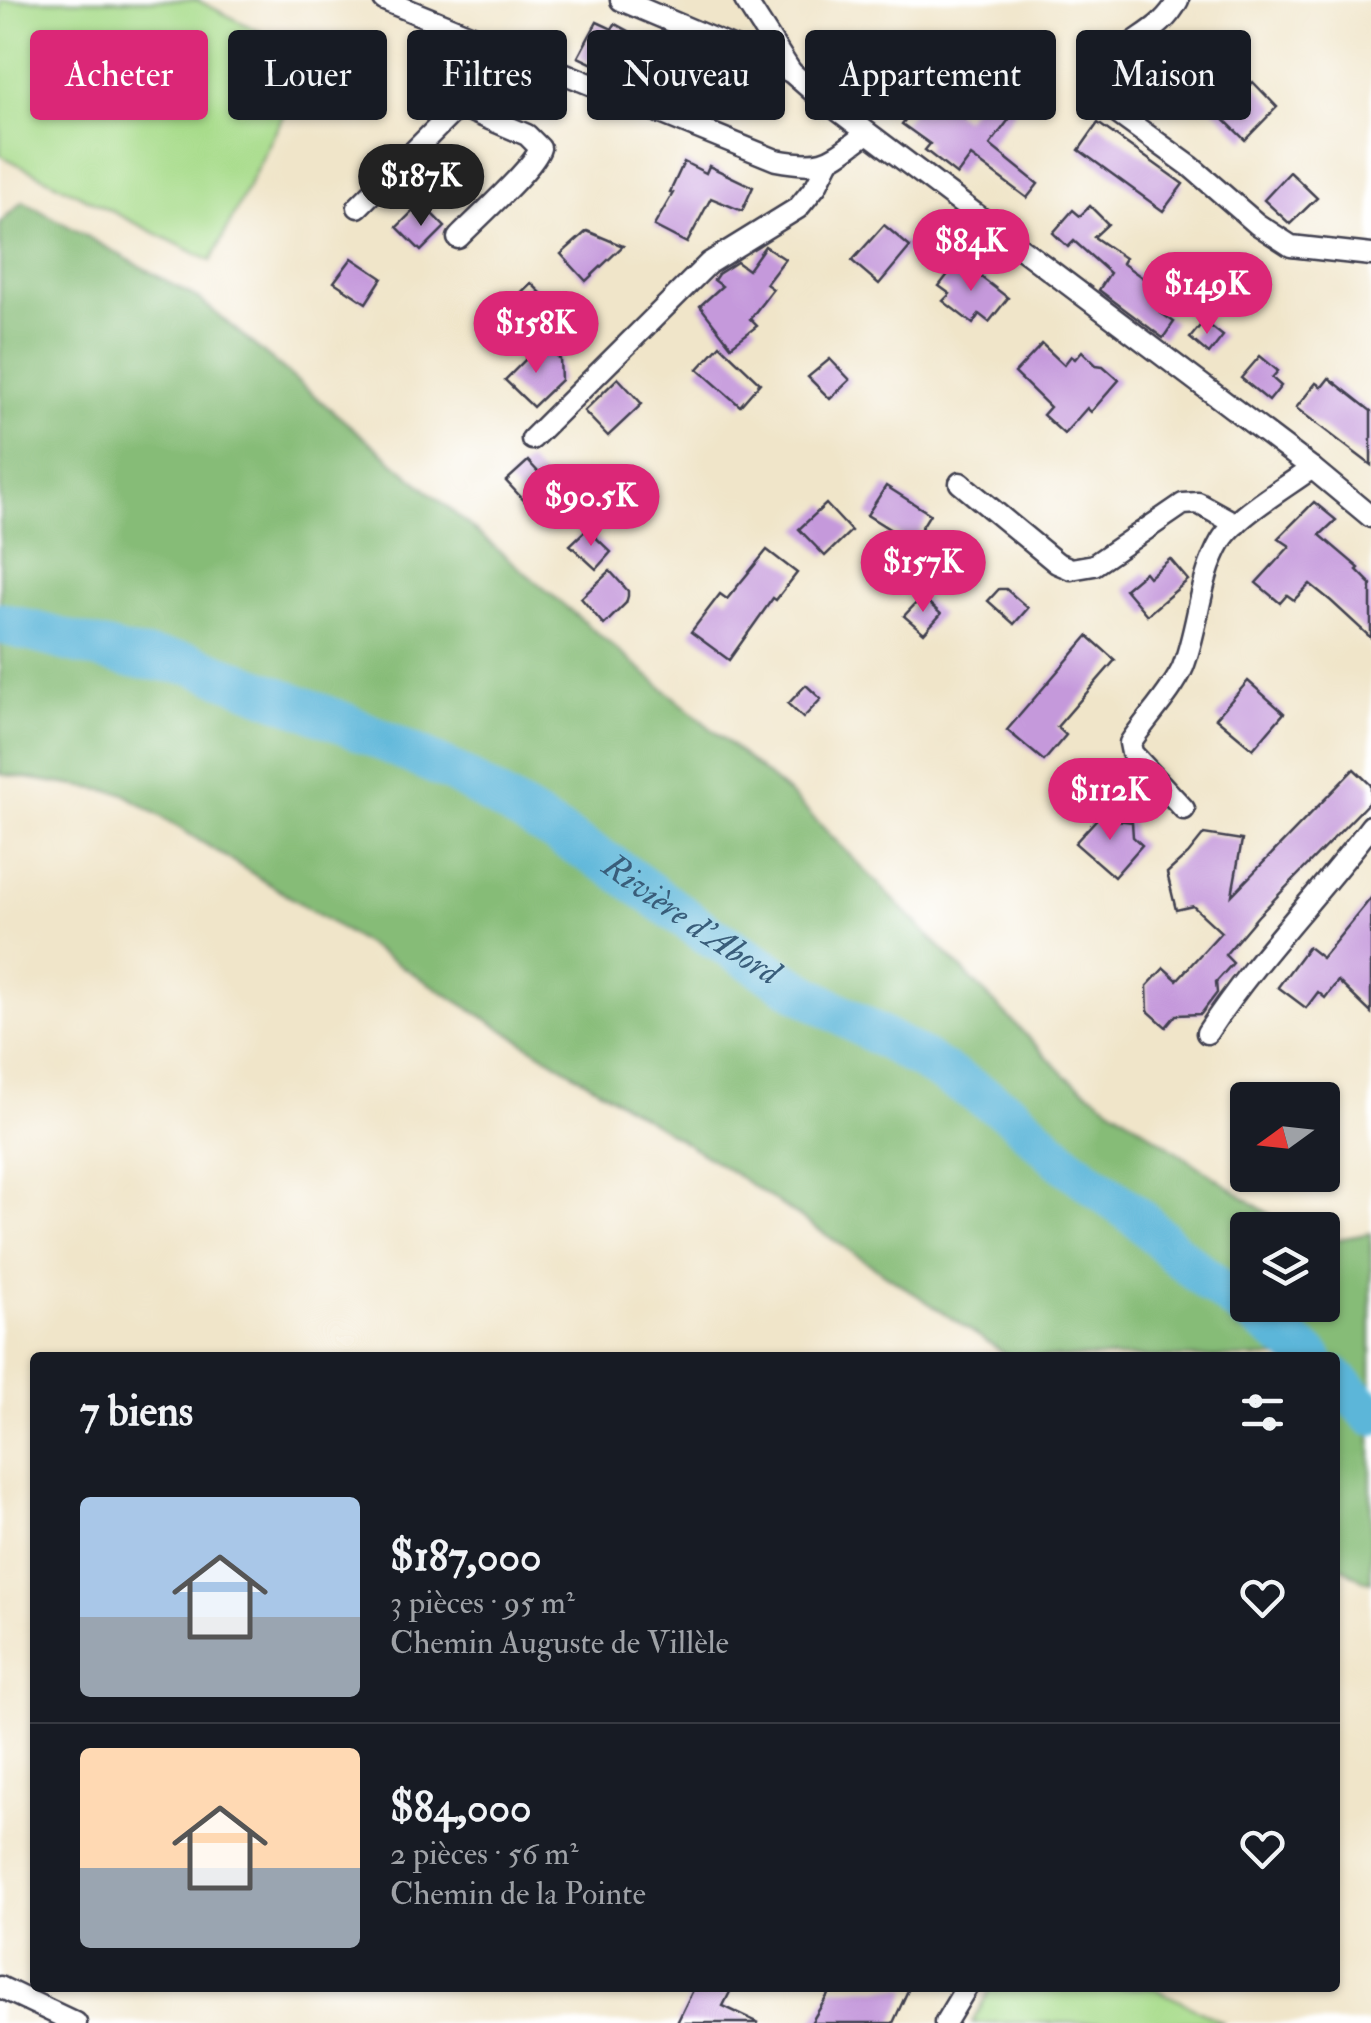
<!DOCTYPE html>
<html lang="fr">
<head>
<meta charset="utf-8">
<style>
  body { margin:0; font-family:"IM FELL Double Pica",serif; background:#20242c; color:#f1f3f6; height:100vh; display:flex; flex-direction:column; font-size:38px; white-space:nowrap }
  * { box-sizing:border-box; margin:0 }
  p { font-size:32px; color:#9ea1a6 }
  .icon { flex:none; width:55px; height:55px; fill:none; stroke:currentColor; stroke-width:2; stroke-linecap:round; stroke-linejoin:round }
  .map { position:relative; flex:1; overflow:hidden }
  .sheet { position:absolute; left:30px; top:1352px; width:1310px; height:640px; display:flex; flex-direction:column; background:#171b24; border-radius:10px; box-shadow:0 2px 8px #0004 }
  .sheet>* { flex:none }
  .banner { position:absolute; left:30px; top:30px; width:1312px; height:90px; display:flex; gap:20px }
  .needle { width:65px; rotate:255deg }
  .buttons { position:absolute; left:1230px; top:1082px; display:grid; gap:20px }
  .buttons a { display:grid; place-items:center; width:110px; height:110px; border-radius:10px; background:#171b24; box-shadow:0 2px 8px #0004; font-size:50px }
  .price { position:absolute; translate:-50% -85px; padding:0 22px; border-radius:35px; background:#db2777; color:#fff; font-size:32px; line-height:65px; filter:drop-shadow(0 2px 5px #0008) }
  .price::after { content:''; position:absolute; left:50%; top:60px; width:30px; height:22px; margin-left:-15px; background:inherit; clip-path:polygon(0 0,100% 0,50% 100%) }
  .price.current { background:#222; color:#fff }
  ul { padding:0; list-style:none }
  li { display:flex; align-items:center; gap:30px; height:250px; padding:0 50px }
  li+li { border-top:2px solid #363941 }
  li span { display:grid; place-items:center; flex:none; width:280px; height:200px; border-radius:10px; color:#555 }
  li>.icon { margin-inline-start:auto }
  span .icon { width:120px; height:120px; fill:#fffc; stroke-width:1 }
  li b { font-size:42px }
  h2 { display:flex; justify-content:space-between; align-items:center; height:120px; padding:0 50px; font-size:42px }
  .chip { padding:0 35px; border-radius:10px; background:#171b24; box-shadow:0 2px 8px #0004; font-size:35px; line-height:90px }
  .chip.current { background:#db2777; color:#fff }
  .map>svg:first-child { display:block }
  .green { fill:#a8dc8b; stroke:#657f63; stroke-width:2.5 }
  .forest { fill:#86bc77; stroke:#546f59; stroke-width:2.5 }
  .lines { fill:none; stroke-linecap:round; stroke-linejoin:round }
  .river { stroke:#5bb6d9; stroke-width:42 }
  .building { fill:#c599db }
  .minor-casing { stroke:#413f50; stroke-width:25 }
  .minor { stroke:#fff; stroke-width:20 }
  .labels { text-anchor:middle; dominant-baseline:central; stroke-width:10; stroke-linejoin:round; paint-order:stroke }
  .water-label { font-size:35px; font-style:italic; fill:#395d7a; stroke:#fff }
</style>
</head>
<body>
<div class="map">
<svg width="1371" height="2023" viewBox="0 0 1371 2023">
  <rect width="100%" height="100%" fill="#fff"/>
  <filter id="ink" filterUnits="userSpaceOnUse"><feTurbulence type="fractalNoise" baseFrequency=".01" numOctaves="2"/><feDisplacementMap in="SourceGraphic" scale="20" xChannelSelector="R" yChannelSelector="G"/><feConvolveMatrix kernelMatrix="1 2 1 2 8 2 1 2 1" color-interpolation-filters="sRGB"/></filter>
  <filter id="wash" filterUnits="userSpaceOnUse"><feTurbulence type="fractalNoise" baseFrequency=".0048" numOctaves="4" result="noise"/><feDisplacementMap in="SourceGraphic" scale="40" xChannelSelector="R" yChannelSelector="G"/><feGaussianBlur stdDeviation="2.25" result="paint"/><feColorMatrix in="noise" values="0 0 0 0 0 0 0 0 0 0 0 0 0 0 0 0 0 1.4 0 .05"/><feComposite in="paint" operator="in"/></filter>
  <g filter="url(#wash)">
    <rect width="100%" height="100%" fill="#f0e5c9"/>
    <g class="green">
      <polygon points="0,0 197,0 312,58 211,261 0,155"/>
      <polygon points="991,1988 1154,1988 1224,2023 972,2023"/>
    </g>
    <polygon class="forest" points="23,201 199,299 795,799 1066,1076 1292,1230 1248,1230 1248,1305 1322,1305 1323,1242 1371,1233 1371,1582 1363,1580 1335,1563 1335,1358 1010,1357 721,1165 123,793 0,774 0,223"/>
    <g class="lines">
      <g class="river">
        <path id="s1" d="M 0,623 L 129,657 L 192,664 L 344,723 L 455,773 L 614,867 L 705,932 L 810,997 L 923,1060 L 1012,1114 L 1063,1161 L 1141,1220 L 1175,1253 L 1214,1285 L 1312,1358"/>
        <polyline points="1335,1378 1371,1414"/>
      </g>
    </g>
    <g id="blocks">
      <g class="building">
        <polygon points="597,22 612,29 615,24 630,32 627,39 645,46 629,81 578,57"/>
        <polygon points="710,81 730,91 715,117 696,105"/>
        <polygon points="1253,82 1277,107 1245,140 1210,106 1233,83 1243,92"/>
        <polygon points="993,93 1016,110 990,145 1038,184 1027,198 971,156 957,175 925,150 930,144 902,124 916,106 925,113 937,97 964,119 983,94 989,99"/>
        <polygon points="1098,123 1183,184 1163,211 1079,150"/>
        <polygon points="684,162 706,173 709,166 753,187 742,211 711,198 687,243 654,226 673,193 670,192"/>
        <polygon points="1290,172 1317,198 1290,224 1264,200"/>
        <polygon points="1090,206 1108,224 1094,237 1125,258 1122,263 1172,299 1161,313 1174,322 1163,338 1099,290 1110,273 1074,241 1068,247 1053,233 1073,210 1080,216"/>
        <polygon points="427,209 445,227 421,251 397,227 413,211 419,218"/>
        <polygon points="884,225 910,247 879,284 852,261"/>
        <polygon points="587,231 623,246 586,281 561,254"/>
        <polygon points="765,246 785,259 766,284 773,289 750,319 757,326 731,346 700,306 722,286 714,280 718,274 737,262 748,270"/>
        <polygon points="352,258 382,278 366,303 334,282"/>
        <polygon points="959,260 1008,298 989,322 979,314 973,324 943,301 950,294 939,286"/>
        <polygon points="531,283 552,304 528,326 508,305"/>
        <polygon points="1204,321 1223,336 1209,354 1190,338"/>
        <polygon points="1042,344 1064,365 1071,356 1075,359 1082,351 1096,365 1103,366 1119,380 1091,412 1087,408 1064,434 1043,415 1050,407 1015,373"/>
        <polygon points="720,345 760,383 740,406 698,369"/>
        <polygon points="533,352 553,352 560,359 561,380 533,407 505,380"/>
        <polygon points="1260,356 1278,371 1272,378 1281,386 1269,401 1241,378"/>
        <polygon points="830,359 850,380 830,399 808,377"/>
        <polygon points="618,378 642,404 608,436 584,411"/>
        <polygon points="1329,378 1371,411 1371,465 1296,408 1316,383 1322,387"/>
        <polygon points="528,461 552,487 531,508 506,481"/>
        <polygon points="886,486 930,514 912,543 867,515"/>
        <polygon points="1314,502 1336,520 1320,535 1359,568 1357,570 1371,584 1371,638 1331,601 1310,584 1294,600 1287,595 1280,603 1256,583 1290,546 1278,538"/>
        <polygon points="826,504 851,531 825,556 799,529"/>
        <polygon points="587,529 611,552 596,569 570,545"/>
        <polygon points="767,550 797,573 776,600 773,598 729,660 691,632 720,594 727,599"/>
        <polygon points="1170,559 1188,580 1147,615 1125,589 1145,572 1149,577"/>
        <polygon points="610,571 628,591 628,596 626,603 604,625 581,598"/>
        <polygon points="999,589 1006,589 1028,608 1014,624 988,601"/>
        <polygon points="922,597 941,614 924,633 904,616"/>
        <polygon points="1088,636 1115,660 1057,727 1066,735 1044,761 1007,730"/>
        <polygon points="1248,681 1284,713 1253,749 1216,718"/>
        <polygon points="806,685 821,699 803,718 788,704"/>
        <polygon points="1354,769 1371,785 1371,800 1258,916 1225,955 1233,963 1216,982 1217,993 1201,1014 1176,1015 1166,1027 1148,1011 1147,986 1164,968 1177,980 1221,932 1193,906 1176,910 1167,873 1188,854 1204,834 1242,840 1232,895"/>
        <polygon points="1105,810 1117,820 1132,822 1133,837 1142,845 1114,877 1075,843"/>
        <polygon points="1371,898 1371,1013 1338,981 1325,998 1318,992 1306,1008 1278,987 1308,947 1322,958"/>
        <polygon points="694,1988 732,1988 723,2006 759,2023 677,2023"/>
        <polygon points="832,1988 909,1988 893,2023 811,2023"/>
      </g>
    </g>
  </g>
  <g filter="url(#ink)">
    <use href="#blocks" fill-opacity="0" stroke="#413f50" stroke-width="2.5"/>
    <g class="lines">
      <defs>
        <g id="minor">
          <path d="M 384,0 L 776,160 C 826,169 828,162 867,133"/>
          <polyline points="621,0 791,72"/>
          <polyline points="745,0 791,72 815,93 1312,468 1371,517"/>
          <path d="M 1178,0 C 1157,42 1110,39 1099,91 L 1110,108 L 1190,166 L 1257,224 L 1291,246 L 1371,255"/>
          <polyline points="358,207 459,106 508,49"/>
          <path d="M 458,238 C 475,220 535,167 540,148 L 527,135 L 459,106"/>
          <polyline points="532,439 709,263 798,208 816,186 828,162"/>
          <polyline points="960,483 1057,563 1071,569 1094,565 1183,504 1198,503 1236,524"/>
          <path d="M 1184,809 L 1132,753 L 1130,743 C 1145,720 1173,691 1183,667 C 1199,626 1199,579 1221,541 C 1236,516 1288,486 1312,468"/>
          <path d="M 1207,1033 C 1255,959 1318,896 1371,826"/>
          <polyline points="0,1987 76,2023"/>
          <polyline points="945,2023 966,1988"/>
        </g>
      </defs>
      <use href="#minor" class="minor-casing"/>
      <use href="#minor" class="minor"/>
    </g>
  </g>
  <g class="labels">
    <g class="water-label">
      <text stroke="none"><textPath href="#s1" startOffset="760">Rivière d'Abord</textPath></text>
    </g>
  </g>
</svg>
<div class="buttons">
<a><svg class="needle" viewBox="-14 -14 28 28"><path d="M0-13l5 13h-10z" fill="#e53935"/><path d="M0 13l5-13h-10z" fill="#9ea1a6"/></svg></a>
<a><svg class="icon" aria-label="layers" viewBox="0 0 24 24"><path d="M12 4l9 5-9 5-9-5zM3 14l9 5 9-5"/></svg></a>
</div>
<b class="price current" style="left:421px;top:229px">$187K</b>
<b class="price" style="left:971px;top:294px">$84K</b>
<b class="price" style="left:1207px;top:337px">$149K</b>
<b class="price" style="left:536px;top:376px">$158K</b>
<b class="price" style="left:591px;top:549px">$90.5K</b>
<b class="price" style="left:923px;top:615px">$157K</b>
<b class="price" style="left:1110px;top:843px">$112K</b>
<div class="banner">
<a class="chip current">Acheter</a>
<a class="chip">Louer</a>
<a class="chip">Filtres</a>
<a class="chip">Nouveau</a>
<a class="chip">Appartement</a>
<a class="chip">Maison</a>
</div>
<section class="sheet">
<h2>7 biens<svg class="icon" aria-label="filters" viewBox="0 0 24 24"><path d="M4 7h16M4 17h16"/><circle cx="9" cy="7" r="2"/><circle cx="15" cy="17" r="2"/></svg></h2>
<ul>
<li><span style="background:linear-gradient(#a9c7e8 60%,#9aa5b1 0)"><svg class="icon" aria-label="home" viewBox="0 0 24 24"><path d="M3 11l9-7 9 7M6 9v11h12V9"/></svg></span><div><b>$187,000</b><p>3 pièces · 95 m²</p><p>Chemin Auguste de Villèle</p></div><svg class="icon" aria-label="heart" viewBox="0 0 24 24"><path d="M12 20l-8-8c-3-5 5-10 8-4 3-6 11-1 8 4z"/></svg></li>
<li><span style="background:linear-gradient(#ffd9b3 60%,#9aa5b1 0)"><svg class="icon" aria-label="home" viewBox="0 0 24 24"><path d="M3 11l9-7 9 7M6 9v11h12V9"/></svg></span><div><b>$84,000</b><p>2 pièces · 56 m²</p><p>Chemin de la Pointe</p></div><svg class="icon" aria-label="heart" viewBox="0 0 24 24"><path d="M12 20l-8-8c-3-5 5-10 8-4 3-6 11-1 8 4z"/></svg></li>
</ul>
</section>
</div>
</body>
</html>
